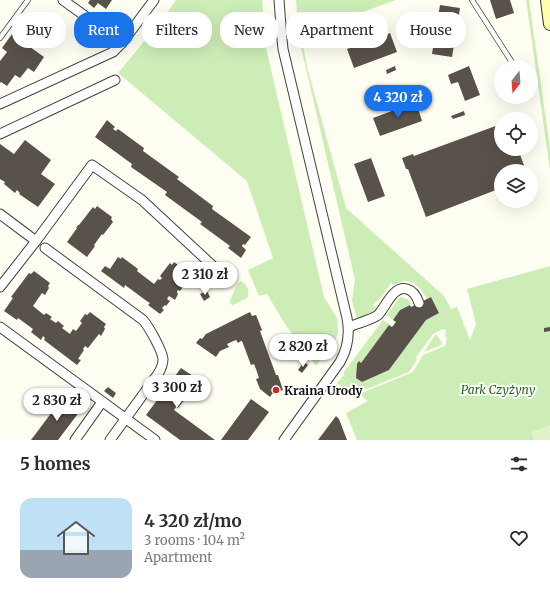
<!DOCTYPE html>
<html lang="en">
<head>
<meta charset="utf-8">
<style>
  body { margin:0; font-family:Merriweather,serif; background:#f2f2f3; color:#2b2b33; height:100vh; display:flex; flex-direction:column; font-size:15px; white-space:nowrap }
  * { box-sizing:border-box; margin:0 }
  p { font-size:13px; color:#7c7c81 }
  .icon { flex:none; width:22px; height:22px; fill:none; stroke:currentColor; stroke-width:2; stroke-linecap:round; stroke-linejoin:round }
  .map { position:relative; height:440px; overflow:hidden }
  .sheet { display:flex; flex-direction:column; background:#fff; flex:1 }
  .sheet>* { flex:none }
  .hud { position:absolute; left:12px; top:12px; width:526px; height:36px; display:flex; gap:8px }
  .needle { width:26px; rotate:197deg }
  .controls { position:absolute; left:494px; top:60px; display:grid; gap:8px }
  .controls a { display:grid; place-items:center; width:44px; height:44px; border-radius:50%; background:#fff; box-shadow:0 4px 16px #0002; font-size:20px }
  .price { position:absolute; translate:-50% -34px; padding:0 9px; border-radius:14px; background:#fff; color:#222; font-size:13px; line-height:26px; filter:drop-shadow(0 1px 2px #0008) }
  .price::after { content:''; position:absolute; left:50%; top:24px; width:12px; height:9px; margin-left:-6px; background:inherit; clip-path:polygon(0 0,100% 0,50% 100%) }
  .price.on { background:#1a73e8; color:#fff }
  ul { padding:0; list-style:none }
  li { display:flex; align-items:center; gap:12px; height:100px; padding:0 20px }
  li+li { border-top:1px solid #e1e1e2 }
  li span { display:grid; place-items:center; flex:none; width:112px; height:80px; border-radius:12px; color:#555 }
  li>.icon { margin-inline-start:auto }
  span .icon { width:48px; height:48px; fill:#fffc; stroke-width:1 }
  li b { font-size:17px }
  h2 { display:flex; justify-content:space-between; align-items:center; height:48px; padding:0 20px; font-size:17px }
  .chip { padding:0 14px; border-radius:16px; background:#fff; box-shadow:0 4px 16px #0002; font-size:14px; line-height:36px }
  .chip.on { background:#1a73e8; color:#fff }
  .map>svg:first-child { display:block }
  .green { fill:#cdedb7 }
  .pitch { fill:#e0f3ca }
  .building { fill:#59524b }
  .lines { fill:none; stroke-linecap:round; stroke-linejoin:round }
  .lane-casing { stroke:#424242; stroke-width:6 }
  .street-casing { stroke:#424242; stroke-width:11 }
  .secondary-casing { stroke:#313131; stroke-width:14 }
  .lane { stroke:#fff; stroke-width:4.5 }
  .street { stroke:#fff; stroke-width:9 }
  .secondary { stroke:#feffad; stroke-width:12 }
  .poi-dot { fill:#ca291c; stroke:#fff; stroke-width:1.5 }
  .labels { text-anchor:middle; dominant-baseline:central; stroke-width:4; stroke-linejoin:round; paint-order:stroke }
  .park-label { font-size:12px; font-style:italic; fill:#216d1a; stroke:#fff }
  .poi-label { font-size:12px; font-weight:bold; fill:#0f0f0f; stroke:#fff; text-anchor:start }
</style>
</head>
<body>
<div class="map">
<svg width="550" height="440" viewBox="0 0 550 440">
  <rect width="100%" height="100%" fill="#fffef2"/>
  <g class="green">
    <polygon points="176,0 262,0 266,48 324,297 337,318 338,334 333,344 316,366 285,324 267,294 259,296 248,270 273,258 247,181 118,73 161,21"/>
    <path d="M 296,0 L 396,0 L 301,34 L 307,67 L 346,208 L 444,296 L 451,309 L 457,307 L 470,340 L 476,324 L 467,289 L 550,266 L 550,440 L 357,440 L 346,413 L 368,401 L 359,394 L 413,372 L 423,355 L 445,346 L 447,338 L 445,336 L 446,330 L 443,329 L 433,334 L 416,357 L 417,360 L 409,372 L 354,394 L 350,393 L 337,383 L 344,375 L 344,372 L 383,320 L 390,324 L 364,359 L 361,359 L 364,360 L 361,363 L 359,362 L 356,378 L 362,382 L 389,370 L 426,320 L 439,313 L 431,297 L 427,299 C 419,286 411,275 395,285 L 391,283 L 380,299 L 372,305 L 377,308 L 373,312 L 357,319 L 352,301 L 355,280 L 301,47 L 298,26 Z"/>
    <polygon points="526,0 529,0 550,148 550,170"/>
    <path d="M 241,281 C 247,284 251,293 247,298 L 233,305 C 231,305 230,304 230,301 L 237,284 L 238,283 Z"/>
    <polygon points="401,297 408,299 411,304 400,310 393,320 387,315 399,298"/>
    <polygon points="435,335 437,335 442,343 441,345 424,352"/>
  </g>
  <polygon class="pitch" points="550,425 550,440 534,440 531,432"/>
  <g class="building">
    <polygon points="90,0 112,0 106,9 98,3 94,8 88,3"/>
    <polygon points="490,0 510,0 514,13 496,19"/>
    <polygon points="440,5 460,8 452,57 432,54"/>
    <polygon points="390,33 397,52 354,68 347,49"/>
    <polygon points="12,34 44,57 34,72 28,68 20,78 15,75 7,86 1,82 0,83 0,61 7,52 2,48"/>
    <polygon points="395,66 396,70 387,74 386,70"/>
    <polygon points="469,66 480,95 465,101 458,82 451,84 448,75"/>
    <polygon points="416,102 422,121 380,136 373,118"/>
    <polygon points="464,111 465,115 453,119 451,116"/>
    <polygon points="107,120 115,127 113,129 116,131 118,129 144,148 143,151 179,177 177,179 213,206 212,209 251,237 245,245 243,244 242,246 246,250 241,258 228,248 230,246 200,224 202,222 165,195 167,192 131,167 132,164 95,137"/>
    <polygon points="501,124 501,149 518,149 526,171 501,171 501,188 426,217 408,169 406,169 402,158 413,154 414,156"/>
    <polygon points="25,140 51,160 41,174 55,184 38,207 19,194 20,193 17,190 15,193 4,184 5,182 0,179 0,144 14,154"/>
    <polygon points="371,158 385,196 368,202 354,164"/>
    <polygon points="97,206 112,217 111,219 113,222 103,235 102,234 94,245 95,246 87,257 67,242 77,228 76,228 78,225 79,225 93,207 95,209"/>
    <polygon points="118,257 121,259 122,257 138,269 137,271 154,284 158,279 160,280 162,278 160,276 170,263 172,265 174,262 189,273 188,276 190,278 180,291 178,290 177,292 178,294 175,300 169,296 167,299 170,301 166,306 165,305 162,308 164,310 160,314 148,305 150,303 148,302 125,285 124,288 101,271 105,266 110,269"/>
    <polygon points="34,271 50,283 48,286 49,288 45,295 42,293 33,306 44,315 46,313 52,317 50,319 56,323 58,321 64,326 62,328 70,334 73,329 76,331 82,323 80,321 85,314 87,315 90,312 106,324 104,327 105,329 101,336 99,334 88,348 85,346 83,349 84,350 78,359 81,360 77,365 44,340 45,338 43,336 41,340 31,332 33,329 18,318 17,320 4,311 13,298 11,297 29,273 31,274"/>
    <polygon points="207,291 210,297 204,301 200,294"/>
    <polygon points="431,297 439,313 426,320 389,370 362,382 356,378 357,364 359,361 361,363 389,325 392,327 396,322 393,320 400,310 410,305 411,307"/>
    <polygon points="250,312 252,316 256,315 262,330 260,331 276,375 278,375 283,390 272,394 270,397 260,389 256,379 259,378 256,369 254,364 251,365 242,341 241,341 238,343 236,340 227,344 229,347 220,351 216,357 196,343 200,338 202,339 206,334"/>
    <polygon points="550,327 550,331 544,332 544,328"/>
    <polygon points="304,362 308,365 302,373 298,370"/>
    <polygon points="181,368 199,380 178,408 176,407 174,410 215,440 180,440 146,415"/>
    <polygon points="108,387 116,393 113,398 104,391"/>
    <polygon points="71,399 78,412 80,411 58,440 31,440 52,412 50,410"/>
    <polygon points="251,399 269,412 248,440 221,440"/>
    <polygon points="336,416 339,419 347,440 318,440"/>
  </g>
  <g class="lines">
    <defs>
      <g id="lane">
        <polyline points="472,0 515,67"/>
        <polyline points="12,22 38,41"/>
        <polyline points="0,38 28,0"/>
      </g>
      <g id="street">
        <polyline points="63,0 122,43"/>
        <path d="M 279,0 L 282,39 L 283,49 L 347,318 C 350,334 348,348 340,362 L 284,440"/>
        <polyline points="0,104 113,52 122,43 154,0"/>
        <polyline points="0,134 115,80"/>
        <polyline points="0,214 36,241 92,165 142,200 228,280"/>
        <path d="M 45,248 L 143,320 C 149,327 162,350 163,359 C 163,364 161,369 158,374 L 110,440"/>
        <polyline points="0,287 36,241"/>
        <polyline points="0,327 155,440"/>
        <path d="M 349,327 C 355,324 374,319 378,315 C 386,307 393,285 407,289 C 414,291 417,297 419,303"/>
        <polyline points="75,440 102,402"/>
      </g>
      <polyline id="secondary" points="547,0 550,24"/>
    </defs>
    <use href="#lane" class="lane-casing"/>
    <use href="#street" class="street-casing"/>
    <use href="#secondary" class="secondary-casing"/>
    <use href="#lane" class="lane"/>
    <use href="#street" class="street"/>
    <use href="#secondary" class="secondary"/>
  </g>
  <circle class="poi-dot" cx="276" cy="390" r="4"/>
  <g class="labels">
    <g class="park-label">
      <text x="498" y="389">Park Czyżyny</text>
    </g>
    <g class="poi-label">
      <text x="284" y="390">Kraina Urody</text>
    </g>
  </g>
</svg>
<div class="controls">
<a><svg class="needle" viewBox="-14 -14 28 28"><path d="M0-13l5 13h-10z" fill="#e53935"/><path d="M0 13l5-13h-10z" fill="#7c7c81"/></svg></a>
<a><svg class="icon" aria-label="locate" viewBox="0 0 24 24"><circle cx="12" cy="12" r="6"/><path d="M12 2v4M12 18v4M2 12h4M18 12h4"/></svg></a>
<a><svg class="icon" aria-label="layers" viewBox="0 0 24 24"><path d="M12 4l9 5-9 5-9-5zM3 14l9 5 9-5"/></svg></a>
</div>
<b class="price on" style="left:398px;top:119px">4 320 zł</b>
<b class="price" style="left:205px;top:296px">2 310 zł</b>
<b class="price" style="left:303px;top:368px">2 820 zł</b>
<b class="price" style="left:177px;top:409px">3 300 zł</b>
<b class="price" style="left:57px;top:422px">2 830 zł</b>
<div class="hud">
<a class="chip">Buy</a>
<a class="chip on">Rent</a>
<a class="chip">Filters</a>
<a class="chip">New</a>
<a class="chip">Apartment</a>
<a class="chip">House</a>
</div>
</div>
<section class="sheet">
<h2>5 homes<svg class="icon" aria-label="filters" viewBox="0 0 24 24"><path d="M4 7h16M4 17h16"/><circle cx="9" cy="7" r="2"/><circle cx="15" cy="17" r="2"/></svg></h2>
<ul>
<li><span style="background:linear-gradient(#bfe0f5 65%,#9aa5b1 0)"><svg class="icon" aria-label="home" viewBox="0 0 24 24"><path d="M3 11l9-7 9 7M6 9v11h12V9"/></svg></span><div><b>4 320 zł/mo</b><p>3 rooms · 104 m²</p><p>Apartment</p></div><svg class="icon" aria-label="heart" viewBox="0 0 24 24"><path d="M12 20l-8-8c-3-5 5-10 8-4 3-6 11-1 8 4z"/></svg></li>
</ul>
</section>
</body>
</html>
